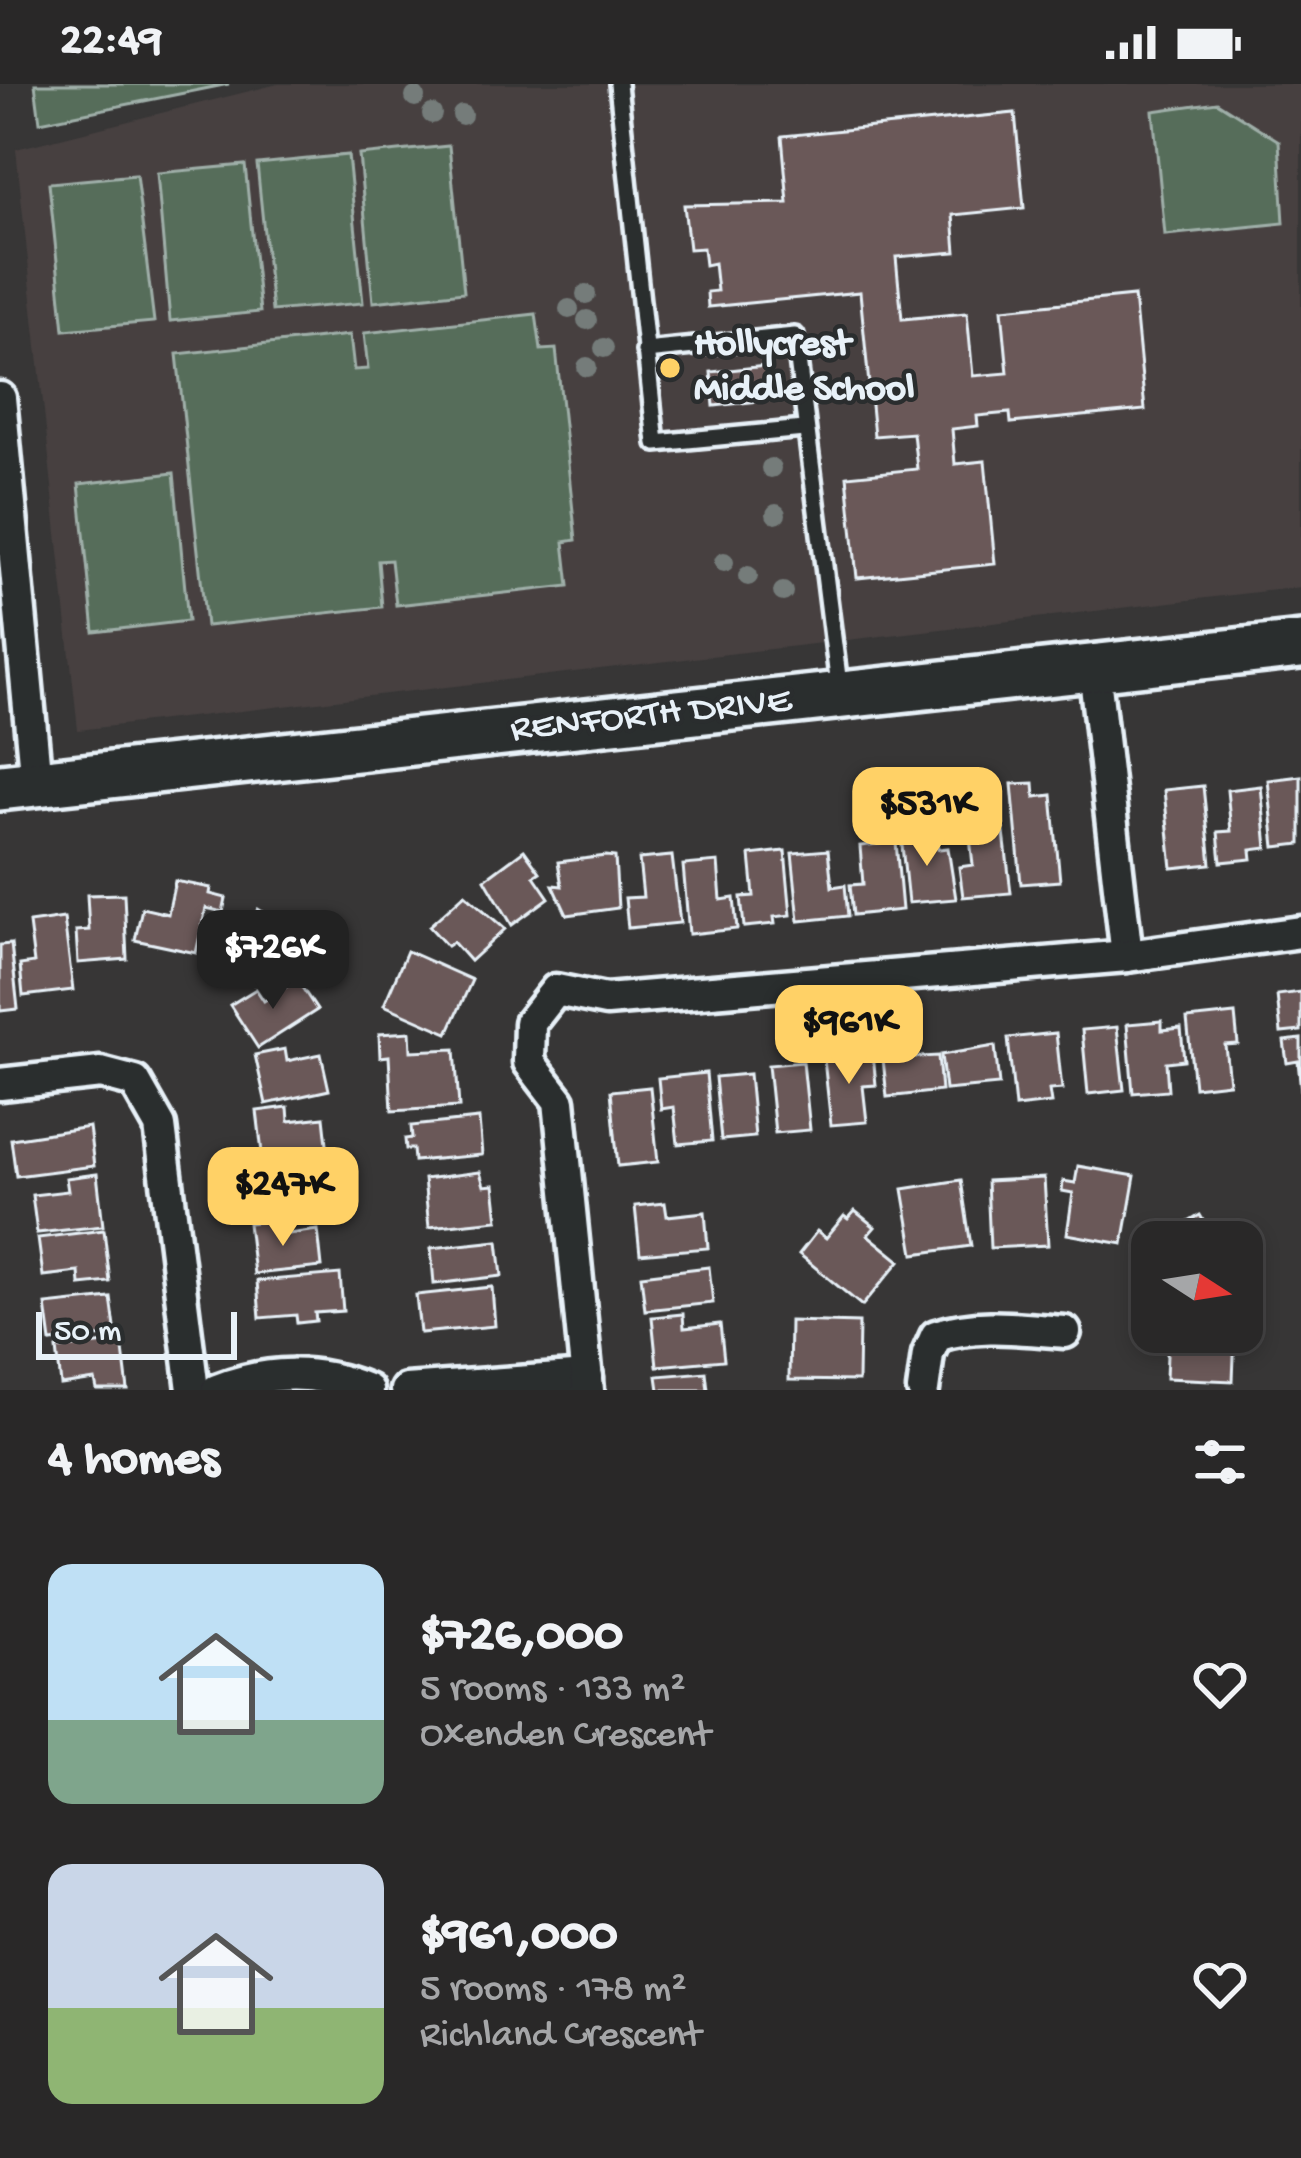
<!DOCTYPE html>
<html lang="en">
<head>
<meta charset="utf-8">
<style>
  body { margin:0; font-family:"Gochi Hand",sans-serif; background:#313030; color:#f1f3f6; height:100vh; display:flex; flex-direction:column; font-size:45px; white-space:nowrap }
  * { box-sizing:border-box; margin:0 }
  p { font-size:39px; color:#a5a6a8 }
  .icon { flex:none; width:66px; height:66px; fill:none; stroke:currentColor; stroke-width:2; stroke-linecap:round; stroke-linejoin:round }
  .map { position:relative; height:1306px; overflow:hidden }
  .panel { display:flex; flex-direction:column; background:#292828; flex:1 }
  .panel>* { flex:none }
  .needle { width:78px; rotate:102deg }
  .fabs { position:absolute; left:1131px; top:1137px; display:grid; gap:24px }
  .fabs a { display:grid; place-items:center; width:132px; height:132px; border-radius:24px; background:#292828; box-shadow:0 6px 18px #0003,0 0 0 3px #454445; font-size:60px }
  .scale { position:absolute; left:36px; bottom:30px; width:201px; box-sizing:border-box; padding-left:12px; border:6px solid #e8f1f8; border-top:0; font-size:33px; line-height:42px; white-space:nowrap; color:#e8f1f8; -webkit-text-stroke:9px #2a2d2e; paint-order:stroke }
  .price { position:absolute; translate:-50% -102px; padding:0 27px; border-radius:24px; background:#ffd166; color:#111; font-size:39px; line-height:78px; filter:drop-shadow(0 3px 6px #0008) }
  .price::after { content:''; position:absolute; left:50%; top:72px; width:36px; height:27px; margin-left:-18px; background:inherit; clip-path:polygon(0 0,100% 0,50% 100%) }
  .price.current { background:#222; color:#fff }
  ul { padding:0; list-style:none }
  li { display:flex; align-items:center; gap:36px; height:300px; padding:0 48px }
  li span { display:grid; place-items:center; flex:none; width:336px; height:240px; border-radius:24px; color:#555 }
  li>.icon { margin-inline-start:auto }
  span .icon { width:144px; height:144px; fill:#fffc; stroke-width:1 }
  li b { font-size:51px }
  h2 { display:flex; justify-content:space-between; align-items:center; height:144px; padding:0 48px; font-size:51px }
  .status { display:flex; justify-content:space-between; align-items:center; height:84px; padding:0 60px; background:#292828; direction:ltr }
  .status svg { height:33px; fill:currentColor }
  .map>svg:first-child { display:block }
  .built { fill:#474040 }
  .green { fill:#566d5a; stroke:#9fafa9; stroke-width:3 }
  .building { fill:#6b5858; stroke:#e8f1f8; stroke-width:3 }
  .lines { fill:none; stroke-linecap:round; stroke-linejoin:round }
  .service-casing { stroke:#e8f1f8; stroke-width:24 }
  .minor-casing { stroke:#e8f1f8; stroke-width:39 }
  .secondary-casing { stroke:#e8f1f8; stroke-width:54 }
  .service { stroke:#2a2d2e; stroke-width:15 }
  .minor { stroke:#2a2d2e; stroke-width:30 }
  .secondary { stroke:#2a2d2e; stroke-width:45 }
  .tree { fill:#747c7a }
  .poi-dot { fill:#ffd166; stroke:#2a2d2e; stroke-width:4.5 }
  .labels { text-anchor:middle; dominant-baseline:central; stroke-width:9; stroke-linejoin:round; paint-order:stroke }
  .poi-label { font-size:39px; font-weight:bold; fill:#e8f1f8; stroke:#2a2d2e; text-anchor:start }
  .street-label { font-size:39px; fill:#e8f1f8; stroke:#2a2d2e }
</style>
</head>
<body>
<div class="status"><b>22:49</b><svg viewBox="0 0 49 12"><path d="M0 12V9h3v3zM5 12V6h3v6zM10 12V3h3v9zM15 12V0h3v12zM26 1h20v11H26zM47 4h2v5h-2z"/></svg></div>
<div class="map">
<svg width="1301" height="1306" viewBox="0 0 1301 1306">
  <rect width="100%" height="100%" fill="#373636"/>
  <filter id="ink" filterUnits="userSpaceOnUse"><feTurbulence type="fractalNoise" baseFrequency=".00833" numOctaves="2"/><feDisplacementMap in="SourceGraphic" scale="24" xChannelSelector="R" yChannelSelector="G"/><feConvolveMatrix kernelMatrix="1 2 1 2 8 2 1 2 1" color-interpolation-filters="sRGB"/></filter>
  <g filter="url(#ink)">
    <polygon class="built" points="278,0 1301,0 1301,503 78,646 16,65"/>
    <g class="green">
      <polygon points="35,0 229,0 40,38"/>
      <polygon points="1217,18 1279,57 1284,139 1165,151 1153,27"/>
      <polygon points="449,62 464,208 373,218 359,71"/>
      <polygon points="348,71 363,219 272,227 257,80"/>
      <polygon points="245,81 260,228 170,237 157,89"/>
      <polygon points="136,91 154,238 64,246 49,99"/>
      <polygon points="536,230 541,266 556,265 576,456 564,458 569,502 396,521 391,476 378,477 382,523 206,542 177,270 350,251 354,286 368,285 364,249"/>
      <polygon points="174,389 188,537 94,548 79,400"/>
    </g>
    <g class="building">
      <polygon points="1015,29 1024,124 953,131 956,168 896,173 902,235 967,229 973,292 1008,289 1002,225 1134,212 1145,326 1011,339 1010,329 977,332 978,342 952,345 955,380 985,377 995,480 857,494 847,392 917,385 913,349 874,352 860,208 708,223 707,208 717,207 714,179 705,181 703,164 689,165 684,121 788,119 782,52"/>
      <polygon points="766,282 769,316 714,322 711,288"/>
      <polygon points="1301,692 1301,760 1275,763 1268,696"/>
      <polygon points="1034,699 1035,713 1052,711 1060,797 1021,800 1012,700"/>
      <polygon points="1203,702 1211,780 1172,784 1164,706"/>
      <polygon points="1261,702 1267,764 1251,766 1252,775 1221,778 1218,748 1231,747 1227,706"/>
      <polygon points="1003,740 1011,809 963,813 959,783 973,781 969,744"/>
      <polygon points="937,748 938,765 948,764 956,815 908,819 901,752"/>
      <polygon points="896,758 902,826 853,831 850,801 863,800 860,762"/>
      <polygon points="524,766 540,788 534,792 549,814 512,841 485,795"/>
      <polygon points="828,766 832,803 845,801 848,832 799,837 792,769"/>
      <polygon points="785,767 791,831 774,833 775,840 744,843 741,813 754,812 750,771"/>
      <polygon points="606,772 615,773 618,824 567,831 553,801 562,802 558,778"/>
      <polygon points="672,772 680,839 628,844 625,814 643,813 639,775"/>
      <polygon points="718,778 721,816 734,814 737,845 689,850 683,781"/>
      <polygon points="175,797 211,804 210,810 226,814 223,828 206,824 196,869 135,856 142,824 168,830"/>
      <polygon points="124,810 127,875 78,879 76,847 89,846 87,811"/>
      <polygon points="465,810 505,845 470,877 453,858 447,862 429,842"/>
      <polygon points="258,825 289,845 253,900 201,867 217,841 239,855"/>
      <polygon points="64,834 73,906 23,912 20,881 34,879 29,839"/>
      <polygon points="11,860 18,925 0,927 0,861"/>
      <polygon points="407,867 472,896 448,949 384,921"/>
      <polygon points="297,896 317,926 258,964 230,921 256,905 264,917"/>
      <polygon points="1301,908 1301,947 1281,949 1277,911"/>
      <polygon points="1235,930 1238,960 1225,961 1229,999 1194,1003 1187,935"/>
      <polygon points="1162,937 1162,946 1181,944 1184,976 1166,978 1168,1006 1133,1009 1127,940"/>
      <polygon points="1117,943 1124,1006 1088,1010 1082,946"/>
      <polygon points="410,948 411,967 455,965 459,1023 392,1027 389,972 380,973 379,950"/>
      <polygon points="1056,949 1062,1005 1049,1006 1051,1019 1015,1023 1008,954"/>
      <polygon points="1301,955 1301,1007 1298,977 1287,979 1284,957"/>
      <polygon points="995,962 999,1001 945,1006 941,971"/>
      <polygon points="285,965 287,977 321,970 329,1006 266,1020 255,971"/>
      <polygon points="873,970 876,1001 863,1002 867,1038 831,1041 824,975"/>
      <polygon points="938,972 941,1007 887,1013 883,975"/>
      <polygon points="803,978 810,1046 775,1049 768,981"/>
      <polygon points="706,989 712,1057 678,1060 674,1023 661,1025 658,994"/>
      <polygon points="749,990 755,1053 721,1056 715,993"/>
      <polygon points="650,1003 658,1078 618,1082 611,1007"/>
      <polygon points="288,1023 289,1037 324,1033 328,1069 263,1077 257,1027"/>
      <polygon points="479,1035 482,1071 414,1077 413,1065 406,1065 405,1055 412,1054 411,1042"/>
      <polygon points="89,1043 94,1082 16,1092 11,1055"/>
      <polygon points="272,1081 273,1096 313,1092 316,1129 246,1135 241,1084"/>
      <polygon points="1078,1082 1135,1092 1123,1160 1067,1150 1073,1109 1062,1107 1063,1097 1075,1099"/>
      <polygon points="480,1088 484,1102 494,1101 498,1136 429,1143 424,1095"/>
      <polygon points="97,1090 103,1142 37,1149 32,1111 68,1107 66,1094"/>
      <polygon points="1044,1094 1048,1161 990,1164 987,1097"/>
      <polygon points="961,1096 971,1162 914,1170 903,1105"/>
      <polygon points="665,1119 667,1132 705,1128 708,1164 640,1170 635,1122"/>
      <polygon points="855,1127 875,1143 868,1151 900,1177 862,1222 799,1170 817,1147 826,1154 844,1132 848,1135"/>
      <polygon points="1200,1131 1216,1158 1155,1158 1172,1148"/>
      <polygon points="278,1136 280,1151 318,1146 322,1183 254,1190 248,1139"/>
      <polygon points="104,1146 110,1198 80,1201 79,1188 43,1192 38,1154"/>
      <polygon points="498,1157 502,1192 434,1200 431,1164"/>
      <polygon points="709,1183 713,1219 645,1226 641,1191"/>
      <polygon points="340,1190 343,1227 315,1229 316,1237 297,1239 296,1231 260,1234 257,1197"/>
      <polygon points="492,1203 495,1242 420,1249 416,1211"/>
      <polygon points="111,1214 116,1251 51,1258 46,1221"/>
      <polygon points="683,1230 684,1244 720,1240 724,1276 657,1282 652,1233"/>
      <polygon points="790,1237 859,1239 858,1297 789,1296"/>
      <polygon points="1168,1248 1235,1248 1233,1297 1166,1294"/>
      <polygon points="122,1257 128,1306 97,1306 95,1296 61,1301 57,1265"/>
      <polygon points="706,1288 708,1306 659,1306 657,1292"/>
    </g>
    <g class="lines">
      <defs>
        <g id="service">
          <polyline points="618,0 656,359 804,345"/>
          <polyline points="645,267 795,252 840,609"/>
        </g>
        <g id="minor">
          <polyline points="0,314 36,699"/>
          <polyline points="1094,584 1127,872"/>
          <polyline points="0,1000 101,989 135,998 160,1042 193,1306"/>
          <path d="M 217,1306 C 268,1286 315,1285 367,1306"/>
          <polyline points="406,1306 587,1293"/>
          <polyline points="588,1306 559,1017 529,978 530,939 556,906 606,916 1127,872 1301,848"/>
          <path d="M 923,1306 L 928,1270 L 936,1252 C 979,1238 1022,1245 1065,1248"/>
        </g>
        <polyline id="secondary" points="0,703 1301,561"/>
      </defs>
      <use href="#service" class="service-casing"/>
      <use href="#minor" class="minor-casing"/>
      <use href="#secondary" class="secondary-casing"/>
      <use href="#service" class="service"/>
      <use href="#minor" class="minor"/>
      <use href="#secondary" class="secondary"/>
    </g>
    <g class="tree">
      <circle cx="415" cy="13" r="10"/>
      <circle cx="432" cy="30" r="10"/>
      <circle cx="462" cy="31" r="10"/>
      <circle cx="586" cy="210" r="10"/>
      <circle cx="569" cy="225" r="10"/>
      <circle cx="587" cy="236" r="10"/>
      <circle cx="604" cy="264" r="10"/>
      <circle cx="587" cy="283" r="10"/>
      <circle cx="771" cy="384" r="10"/>
      <circle cx="776" cy="430" r="10"/>
      <circle cx="724" cy="478" r="10"/>
      <circle cx="748" cy="492" r="10"/>
      <circle cx="783" cy="508" r="10"/>
    </g>
  </g>
  <circle class="poi-dot" cx="670" cy="284" r="12"/>
  <g class="labels">
    <g class="poi-label">
      <text x="694" y="262">Hollycrest<tspan x="694" dy="45">Middle School</tspan></text>
    </g>
    <g class="street-label">
      <text transform="translate(651 633) rotate(-6)">RENFORTH DRIVE</text>
    </g>
  </g>
</svg>
<div class="fabs">
<a><svg class="needle" viewBox="-14 -14 28 28"><path d="M0-13l5 13h-10z" fill="#e53935"/><path d="M0 13l5-13h-10z" fill="#a5a6a8"/></svg></a>
</div>
<div class="scale">50 m</div>
<b class="price" style="left:927px;top:785px">$531K</b>
<b class="price current" style="left:273px;top:928px">$726K</b>
<b class="price" style="left:849px;top:1003px">$961K</b>
<b class="price" style="left:283px;top:1165px">$247K</b>
</div>
<section class="panel">
<h2>4 homes<svg class="icon" aria-label="filters" viewBox="0 0 24 24"><path d="M4 7h16M4 17h16"/><circle cx="9" cy="7" r="2"/><circle cx="15" cy="17" r="2"/></svg></h2>
<ul>
<li><span style="background:linear-gradient(#bfe0f5 65%,#7fa58c 0)"><svg class="icon" aria-label="home" viewBox="0 0 24 24"><path d="M3 11l9-7 9 7M6 9v11h12V9"/></svg></span><div><b>$726,000</b><p>5 rooms · 133 m²</p><p>Oxenden Crescent</p></div><svg class="icon" aria-label="heart" viewBox="0 0 24 24"><path d="M12 20l-8-8c-3-5 5-10 8-4 3-6 11-1 8 4z"/></svg></li>
<li><span style="background:linear-gradient(#c9d6e8 60%,#8fb573 0)"><svg class="icon" aria-label="home" viewBox="0 0 24 24"><path d="M3 11l9-7 9 7M6 9v11h12V9"/></svg></span><div><b>$961,000</b><p>5 rooms · 178 m²</p><p>Richland Crescent</p></div><svg class="icon" aria-label="heart" viewBox="0 0 24 24"><path d="M12 20l-8-8c-3-5 5-10 8-4 3-6 11-1 8 4z"/></svg></li>
</ul>
</section>
</body>
</html>
